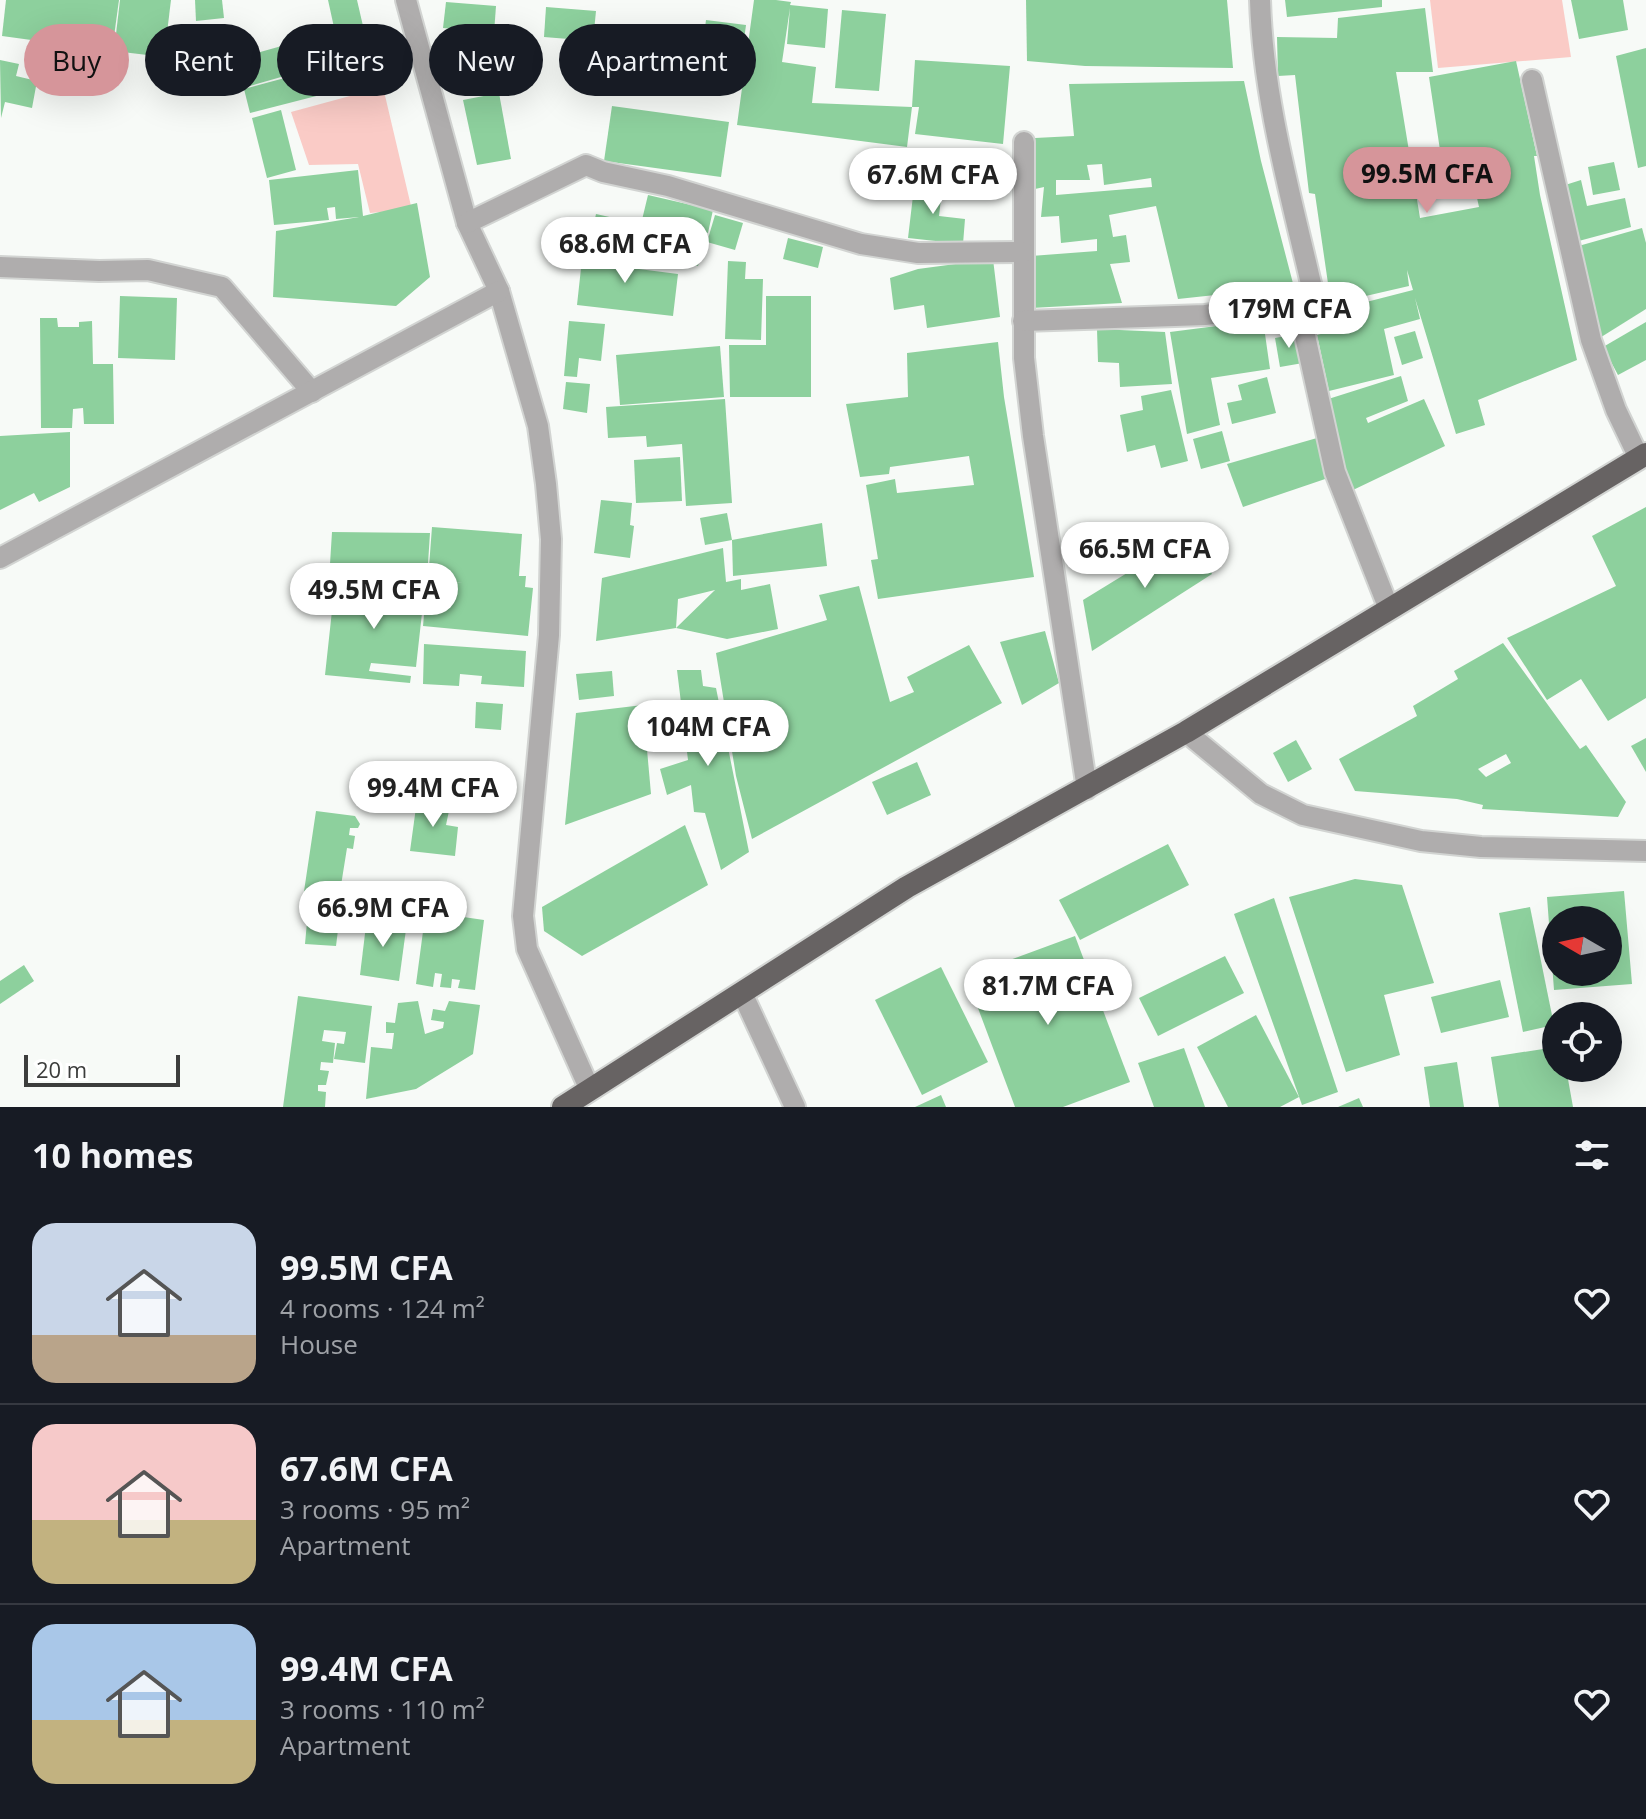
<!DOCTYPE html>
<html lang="en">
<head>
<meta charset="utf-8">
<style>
  body { margin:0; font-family:"Open Sans",sans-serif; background:#20242c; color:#f1f3f6; height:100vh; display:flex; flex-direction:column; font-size:30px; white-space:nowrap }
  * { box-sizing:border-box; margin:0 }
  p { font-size:26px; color:#9ea1a6 }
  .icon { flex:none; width:44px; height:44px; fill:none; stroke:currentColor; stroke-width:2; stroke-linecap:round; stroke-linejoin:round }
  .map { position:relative; height:1107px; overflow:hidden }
  .drawer { display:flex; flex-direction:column; background:#171b24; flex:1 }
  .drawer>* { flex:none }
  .hud { position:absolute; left:24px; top:24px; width:800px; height:72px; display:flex; gap:16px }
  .needle { width:52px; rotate:279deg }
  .fabs { position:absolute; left:1542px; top:906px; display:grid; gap:16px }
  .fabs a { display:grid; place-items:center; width:80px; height:80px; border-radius:50%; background:#171b24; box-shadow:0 8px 32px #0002; font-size:40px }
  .scale { position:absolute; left:24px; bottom:20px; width:156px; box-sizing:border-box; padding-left:8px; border:4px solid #3c3d3c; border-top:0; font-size:22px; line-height:28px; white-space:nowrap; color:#3c3d3c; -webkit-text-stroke:6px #fff; paint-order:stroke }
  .price { position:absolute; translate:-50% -68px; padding:0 18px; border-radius:28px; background:#fff; color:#222; font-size:26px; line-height:52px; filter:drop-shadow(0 2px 4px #0008) }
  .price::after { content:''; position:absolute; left:50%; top:48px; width:24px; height:18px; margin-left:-12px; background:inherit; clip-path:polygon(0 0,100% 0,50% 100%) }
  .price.selected { background:#d6959a; color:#111 }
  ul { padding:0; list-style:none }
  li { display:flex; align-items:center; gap:24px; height:200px; padding:0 32px }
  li+li { border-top:2px solid #363941 }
  li span { display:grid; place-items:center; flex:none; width:224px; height:160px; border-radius:24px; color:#555 }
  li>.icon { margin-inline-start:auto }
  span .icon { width:96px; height:96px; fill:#fffc; stroke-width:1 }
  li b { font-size:34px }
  h2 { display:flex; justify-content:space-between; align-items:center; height:96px; padding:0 32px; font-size:34px }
  .chip { padding:0 28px; border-radius:36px; background:#171b24; box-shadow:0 8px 32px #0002; font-size:28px; line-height:72px }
  .chip.selected { background:#d6959a; color:#111 }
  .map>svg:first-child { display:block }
  .green { fill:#facbc6 }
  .building { fill:#8dd09d; fill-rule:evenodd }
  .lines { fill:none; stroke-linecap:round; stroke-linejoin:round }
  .minor-casing { stroke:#d2d4d2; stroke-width:24 }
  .trunk-casing { stroke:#d2d4d2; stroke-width:26 }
  .minor { stroke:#afadad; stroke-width:20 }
  .trunk { stroke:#676363; stroke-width:22 }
</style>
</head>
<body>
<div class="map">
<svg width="1646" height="1107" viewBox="0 0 1646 1107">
  <rect width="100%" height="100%" fill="#f7faf7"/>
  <g class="green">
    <polygon points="1430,0 1562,0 1571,57 1438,68"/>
    <polygon points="383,87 411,206 392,211 370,213 358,164 309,165 291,112"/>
  </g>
  <g class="building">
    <polygon points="6,0 119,0 112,51 2,36"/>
    <polygon points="120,0 171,0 164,57 114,51"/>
    <polygon points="195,0 222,0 224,18 196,21"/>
    <polygon points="328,0 357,0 363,26 335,32"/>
    <polygon points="754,0 776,0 791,2 790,5 828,9 825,48 787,44 790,8 782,62 816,67 812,103 912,107 907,147 737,125"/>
    <polygon points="1026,0 1227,0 1233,68 1085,66 1027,61"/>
    <polygon points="1285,0 1382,0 1382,7 1287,17"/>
    <polygon points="1571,0 1623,0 1628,30 1579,39"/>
    <polygon points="446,2 496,6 494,33 443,28"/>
    <polygon points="546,7 596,11 593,41 544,37"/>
    <polygon points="1425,8 1433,72 1396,72 1420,218 1479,207 1470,166 1443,170 1429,77 1516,61 1537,156 1534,156 1540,195 1577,360 1478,400 1485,425 1456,434 1415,298 1420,319 1384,329 1394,375 1329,391 1317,335 1347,327 1343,308 1413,290 1407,270 1409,286 1331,304 1315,194 1309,193 1295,75 1278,76 1277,37 1337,38 1338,18"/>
    <polygon points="842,10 886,14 879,91 835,88"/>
    <polygon points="706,20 746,25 741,62 701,57"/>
    <polygon points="369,26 382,76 353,84 340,34"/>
    <polygon points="328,33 337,61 243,88 235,59"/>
    <polygon points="477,36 492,77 460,84 449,37"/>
    <polygon points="41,45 114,56 112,70 101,68 99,84 36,75"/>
    <polygon points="1646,48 1646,166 1638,168 1616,56"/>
    <polygon points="0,60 19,64 16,76 37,81 32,108 5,102 1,118"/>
    <polygon points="915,60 1010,66 1003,144 915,134 919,107 912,107"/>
    <polygon points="322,68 328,93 250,113 244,89"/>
    <path d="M 1244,81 L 1261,161 L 1295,291 L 1243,292 L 1178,299 L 1156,206 L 1109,215 L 1113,237 L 1126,235 L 1130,262 L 1110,264 L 1122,303 L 1031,308 L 1031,256 L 1097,251 L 1097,239 L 1061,243 L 1059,216 L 1041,217 L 1044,187 L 1035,189 L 1035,138 L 1074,136 L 1069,84 ZM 1102,164 L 1104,185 L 1151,178 L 1152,187 L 1056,195 L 1056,180 L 1090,180 L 1087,165 Z"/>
    <polygon points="499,93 511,159 477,165 463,100"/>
    <polygon points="612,106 729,122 721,177 604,161"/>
    <polygon points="281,110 296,170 267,178 252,118"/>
    <polygon points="1614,162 1620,190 1593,195 1588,167"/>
    <polygon points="358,170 363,216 417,203 430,277 396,306 273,297 276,231 359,217 336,219 335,207 327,208 329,220 274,225 269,180"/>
    <polygon points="915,179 943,182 939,216 965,219 963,244 908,238"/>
    <polygon points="1581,180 1587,206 1625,198 1631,227 1575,242 1562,186"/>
    <polygon points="648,195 713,210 708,233 654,220 651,232 703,245 698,266 590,241 596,214 641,224"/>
    <polygon points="715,215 743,223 735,250 707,242"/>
    <polygon points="1642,228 1646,243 1646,309 1598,339 1575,247"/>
    <polygon points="788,238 823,247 818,268 783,259"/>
    <polygon points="583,250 633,256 631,268 678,274 673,316 577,305"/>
    <polygon points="993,259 1000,317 927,328 924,305 894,310 890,278 918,269"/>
    <polygon points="728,261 746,262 745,279 763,279 761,340 725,339"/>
    <polygon points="120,296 177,298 175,360 118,358"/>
    <polygon points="766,296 811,296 811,397 730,397 729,345 766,345"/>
    <polygon points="40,318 57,318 58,327 79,327 79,322 92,321 93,364 113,364 114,424 84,424 83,408 73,409 72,428 41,428"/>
    <polygon points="1263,320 1270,369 1211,378 1220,425 1187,434 1170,332"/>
    <polygon points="569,321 605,324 601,361 579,358 577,377 564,376"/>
    <polygon points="1646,322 1646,360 1618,375 1603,347"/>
    <polygon points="1097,329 1165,332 1172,384 1120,387 1119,363 1098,362"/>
    <polygon points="1415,331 1423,358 1402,365 1394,337"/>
    <polygon points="1298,334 1303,363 1280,367 1275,338"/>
    <polygon points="998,342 1004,397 1034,577 878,599 871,560 878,559 866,485 895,479 897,493 974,485 969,456 890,467 889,474 860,477 846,404 908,397 907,353"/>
    <polygon points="720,346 724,397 620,405 616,355"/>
    <polygon points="1401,376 1408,401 1366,418 1368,423 1424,399 1445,446 1353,490 1322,401"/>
    <polygon points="1267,377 1276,413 1232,424 1227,403 1242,400 1238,385"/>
    <polygon points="566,382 590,384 587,413 563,409"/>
    <polygon points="1171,390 1188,461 1161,468 1155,445 1127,452 1120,415 1143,410 1141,396"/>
    <polygon points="725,399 732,503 686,506 682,444 647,447 646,436 608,438 606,407"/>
    <polygon points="1222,431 1230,461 1201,469 1193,439"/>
    <polygon points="70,432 70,487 39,502 34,493 0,510 0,436"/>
    <polygon points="1317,438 1331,477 1243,507 1227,464"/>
    <polygon points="680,457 682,501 636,503 634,460"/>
    <polygon points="601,500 632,503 630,525 634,526 630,558 594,553"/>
    <polygon points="1646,507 1646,698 1608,721 1581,679 1547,700 1507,638 1616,586 1592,536"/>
    <polygon points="727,513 732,540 705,545 700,518"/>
    <polygon points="822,523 827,566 733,576 732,540"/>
    <polygon points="432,527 522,534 519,576 526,576 525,587 533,588 528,636 423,626 427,582 462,583 428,580"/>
    <polygon points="332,532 430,533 427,579 343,573 342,580 329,580"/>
    <polygon points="1194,532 1212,574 1092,651 1083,600"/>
    <polygon points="723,548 726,582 741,579 741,590 770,584 778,629 727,639 676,628 715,590 678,599 676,628 596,641 602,578"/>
    <polygon points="335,583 409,592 409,584 425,586 416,667 371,663 369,671 411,676 410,683 325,675"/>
    <polygon points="859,586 890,702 914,692 907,677 969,645 1002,703 752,839 736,776 716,653 827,620 819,595"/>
    <polygon points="1045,631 1059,683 1022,705 1000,642"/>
    <path d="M 1503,643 L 1580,749 L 1586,745 L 1626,802 L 1618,817 L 1482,809 L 1483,805 L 1457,799 L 1355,791 L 1339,759 L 1417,716 L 1413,706 L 1458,679 L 1454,671 ZM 1506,754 L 1511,763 L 1486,777 L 1478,769 Z"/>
    <polygon points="424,644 526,651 524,687 481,684 482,676 460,674 459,686 423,684"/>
    <polygon points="677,670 701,670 703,686 716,688 749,852 721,870 705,813 694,812 691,785 667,795 660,769 688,760"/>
    <polygon points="612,671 614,696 579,700 576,674"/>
    <polygon points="476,702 503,704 501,730 475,728"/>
    <polygon points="643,705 651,794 565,825 576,713"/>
    <polygon points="1646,738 1646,772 1631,746"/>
    <polygon points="1296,740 1312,769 1288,782 1273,753"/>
    <polygon points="917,762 931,795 887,815 872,782"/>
    <polygon points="425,794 437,796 436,804 450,806 446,825 458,827 455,856 410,851 417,800 424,801"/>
    <polygon points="316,811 355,816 360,824 358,828 350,828 349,835 355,836 353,849 347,848 338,904 303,898"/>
    <polygon points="685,825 708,885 582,956 544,931 542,907"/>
    <polygon points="1168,844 1189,885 1080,940 1059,900"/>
    <polygon points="1355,879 1402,885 1434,983 1384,995 1400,1055 1346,1072 1289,897"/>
    <path d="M 1624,891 L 1632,984 L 1554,990 L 1547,897 ZM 1556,920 L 1608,920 L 1608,972 L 1556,972 Z"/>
    <polygon points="1274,898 1338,1092 1302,1105 1234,914"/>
    <polygon points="1530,907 1554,1025 1523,1032 1499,913"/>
    <polygon points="308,911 340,914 336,946 305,944"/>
    <polygon points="436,913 484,920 475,990 458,988 460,980 452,979 451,988 440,987 442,974 435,973 433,987 416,984 424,924 434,926"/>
    <polygon points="367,917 407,922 399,981 360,975"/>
    <polygon points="1075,936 1130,1082 1063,1107 1015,1107 966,976"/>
    <polygon points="1225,956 1244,993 1158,1036 1139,998"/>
    <polygon points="24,965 34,981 0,1004 0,981"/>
    <polygon points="941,967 988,1062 922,1095 875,1000"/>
    <polygon points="1500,980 1509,1017 1441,1033 1431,997"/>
    <polygon points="298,996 372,1006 365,1063 334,1059 337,1043 344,1044 346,1032 324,1030 322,1041 335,1043 333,1063 321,1062 320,1070 329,1071 326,1085 318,1085 318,1091 326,1092 325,1107 283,1107"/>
    <polygon points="418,1001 425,1034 443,1028 444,1022 431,1020 433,1009 445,1011 449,1001 480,1005 473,1054 416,1089 366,1099 371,1047 392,1049 394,1033 386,1033 386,1022 395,1023 398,1003"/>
    <polygon points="1256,1015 1299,1097 1280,1107 1228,1107 1197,1047"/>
    <polygon points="1556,1047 1556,1068 1566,1068 1573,1107 1499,1107 1491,1057"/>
    <polygon points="1184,1048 1205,1107 1154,1107 1138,1063"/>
    <polygon points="1457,1062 1464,1107 1430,1107 1424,1067"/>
    <polygon points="941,1095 946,1107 915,1107"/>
    <polygon points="1359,1098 1363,1107 1338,1107"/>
  </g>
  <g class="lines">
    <defs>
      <g id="minor">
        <polyline points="406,0 467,223 499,291 538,426 546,484 551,539 549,635 523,916 527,949 590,1090"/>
        <polyline points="1532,80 1591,340 1616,410 1639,458"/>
        <polyline points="1024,142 1024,358 1033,436 1087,789"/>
        <polyline points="467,223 586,165 603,172 668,186 861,244 918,253 1023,252"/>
        <polyline points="0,267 99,271 148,270 222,287 312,392"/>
        <polyline points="1298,304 1335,472 1389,609"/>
        <path d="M 1023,321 L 1205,315 L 1315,301 C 1293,203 1263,102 1260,0"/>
        <polyline points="0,558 499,291"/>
        <polyline points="1186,732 1261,794 1303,815 1421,841 1481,847 1646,851"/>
        <polyline points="742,993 795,1107"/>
      </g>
      <polyline id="trunk" points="563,1107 907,887 1186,732 1646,454"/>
    </defs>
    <use href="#minor" class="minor-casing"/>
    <use href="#trunk" class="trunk-casing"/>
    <use href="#minor" class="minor"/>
    <use href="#trunk" class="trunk"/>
  </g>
</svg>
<div class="fabs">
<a><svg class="needle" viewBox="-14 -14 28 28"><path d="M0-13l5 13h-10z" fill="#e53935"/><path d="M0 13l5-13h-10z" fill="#9ea1a6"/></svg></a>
<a><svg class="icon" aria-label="locate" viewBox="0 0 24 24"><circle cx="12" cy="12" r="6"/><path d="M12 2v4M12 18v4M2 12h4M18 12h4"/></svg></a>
</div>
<div class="scale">20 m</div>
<b class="price selected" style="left:1427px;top:215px">99.5M CFA</b>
<b class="price" style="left:933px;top:216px">67.6M CFA</b>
<b class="price" style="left:625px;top:285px">68.6M CFA</b>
<b class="price" style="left:1289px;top:350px">179M CFA</b>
<b class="price" style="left:1145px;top:590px">66.5M CFA</b>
<b class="price" style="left:374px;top:631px">49.5M CFA</b>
<b class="price" style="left:708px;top:768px">104M CFA</b>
<b class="price" style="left:433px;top:829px">99.4M CFA</b>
<b class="price" style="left:383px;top:949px">66.9M CFA</b>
<b class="price" style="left:1048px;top:1027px">81.7M CFA</b>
<div class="hud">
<a class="chip selected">Buy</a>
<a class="chip">Rent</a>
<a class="chip">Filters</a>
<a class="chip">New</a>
<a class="chip">Apartment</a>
</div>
</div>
<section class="drawer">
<h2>10 homes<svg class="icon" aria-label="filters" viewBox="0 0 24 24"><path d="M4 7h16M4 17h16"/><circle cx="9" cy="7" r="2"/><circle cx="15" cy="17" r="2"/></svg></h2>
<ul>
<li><span style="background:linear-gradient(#c9d6e8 70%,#b9a48a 0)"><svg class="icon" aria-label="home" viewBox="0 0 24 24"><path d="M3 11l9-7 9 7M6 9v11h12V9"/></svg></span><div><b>99.5M CFA</b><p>4 rooms · 124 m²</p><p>House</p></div><svg class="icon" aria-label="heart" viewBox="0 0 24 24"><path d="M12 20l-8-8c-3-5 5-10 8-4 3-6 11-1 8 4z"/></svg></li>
<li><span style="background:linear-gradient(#f6c9c9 60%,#c2b280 0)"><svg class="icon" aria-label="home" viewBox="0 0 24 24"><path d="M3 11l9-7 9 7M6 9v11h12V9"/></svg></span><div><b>67.6M CFA</b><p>3 rooms · 95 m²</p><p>Apartment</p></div><svg class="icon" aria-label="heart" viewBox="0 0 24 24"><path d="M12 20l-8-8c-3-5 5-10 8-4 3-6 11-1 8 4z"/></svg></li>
<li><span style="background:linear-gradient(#a9c7e8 60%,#c2b280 0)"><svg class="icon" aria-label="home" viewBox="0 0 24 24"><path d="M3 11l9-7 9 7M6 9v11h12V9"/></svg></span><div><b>99.4M CFA</b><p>3 rooms · 110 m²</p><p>Apartment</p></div><svg class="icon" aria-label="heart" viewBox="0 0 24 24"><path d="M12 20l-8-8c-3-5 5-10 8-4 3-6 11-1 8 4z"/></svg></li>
</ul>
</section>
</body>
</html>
